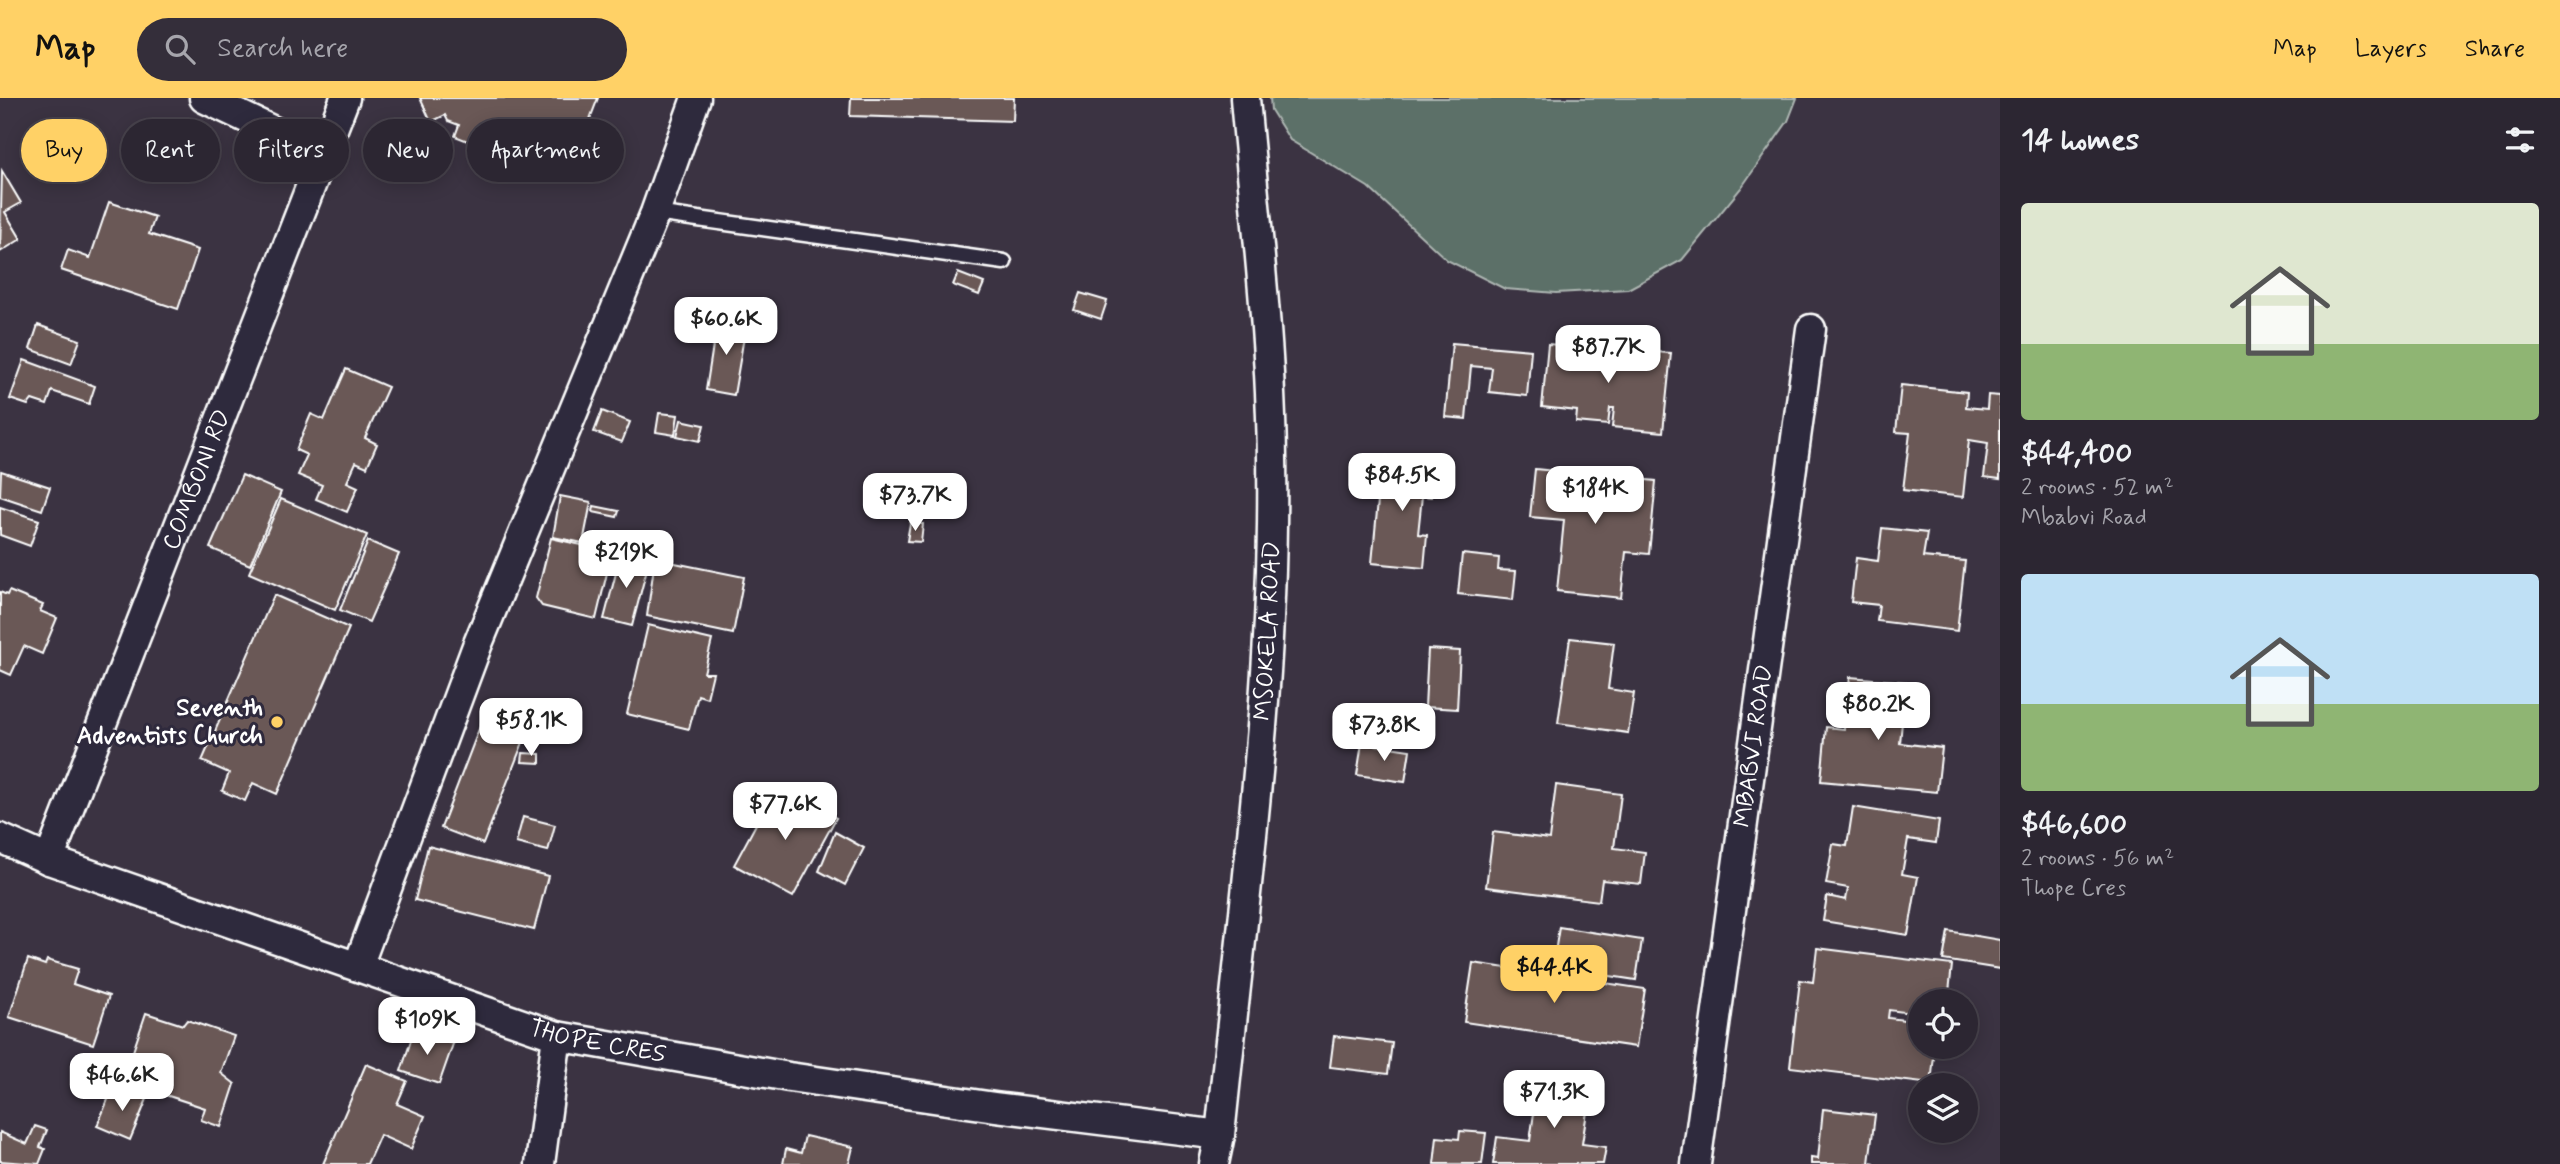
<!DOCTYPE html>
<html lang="en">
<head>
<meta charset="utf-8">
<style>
  body { margin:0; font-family:Mynerve,sans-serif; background:#342e3a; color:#f1f3f6; height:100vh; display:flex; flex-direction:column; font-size:26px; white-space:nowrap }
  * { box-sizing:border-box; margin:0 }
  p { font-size:23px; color:#a6a5ac }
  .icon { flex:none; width:38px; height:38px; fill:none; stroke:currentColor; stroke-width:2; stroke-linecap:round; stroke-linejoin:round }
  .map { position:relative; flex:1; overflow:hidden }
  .side { display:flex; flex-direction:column; background:#2c2632; width:560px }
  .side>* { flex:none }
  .guide { position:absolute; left:21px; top:21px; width:665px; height:63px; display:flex; gap:14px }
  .controls { position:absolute; left:1908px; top:891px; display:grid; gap:14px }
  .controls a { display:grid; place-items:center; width:70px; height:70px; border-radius:50%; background:#2c2632; box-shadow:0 4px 18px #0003,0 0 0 2px #48434d; font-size:35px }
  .price { position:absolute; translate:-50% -60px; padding:0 16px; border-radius:14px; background:#fff; color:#222; font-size:23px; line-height:46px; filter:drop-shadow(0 2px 4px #0008) }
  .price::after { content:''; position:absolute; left:50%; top:42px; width:21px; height:16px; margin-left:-10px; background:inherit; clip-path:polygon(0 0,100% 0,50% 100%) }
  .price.on { background:#ffd166; color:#111 }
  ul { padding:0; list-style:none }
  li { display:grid; align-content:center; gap:14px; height:371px; padding:0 21px }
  li span { display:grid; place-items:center; height:217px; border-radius:7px; color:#555 }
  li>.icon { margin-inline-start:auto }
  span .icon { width:126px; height:126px; fill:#fffc; stroke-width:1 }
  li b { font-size:30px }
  h2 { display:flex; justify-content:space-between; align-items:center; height:84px; padding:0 21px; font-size:30px }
  .chip { padding:0 24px; border-radius:32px; background:#2c2632; box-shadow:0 4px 18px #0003,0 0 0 2px #48434d; font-size:24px; line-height:63px }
  .chip.on { background:#ffd166; color:#111 }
  header { display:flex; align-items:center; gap:42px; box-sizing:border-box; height:98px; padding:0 35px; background:#ffd166; color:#111 }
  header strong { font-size:33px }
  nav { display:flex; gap:38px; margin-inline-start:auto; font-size:24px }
  .search { width:490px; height:63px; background:#342e3a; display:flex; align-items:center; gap:18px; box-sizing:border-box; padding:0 24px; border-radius:38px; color:#a6a5ac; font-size:26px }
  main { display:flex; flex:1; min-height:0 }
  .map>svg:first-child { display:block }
  .green { fill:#5c6f67; stroke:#aeb7b3; stroke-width:2 }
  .building { fill:#6a5957; stroke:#fff; stroke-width:2 }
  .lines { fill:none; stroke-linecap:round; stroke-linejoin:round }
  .lane-casing { stroke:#fff; stroke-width:19 }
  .street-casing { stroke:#fff; stroke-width:33 }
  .lane { stroke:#2f2a3d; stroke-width:14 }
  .street { stroke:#2f2a3d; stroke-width:28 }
  .poi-dot { fill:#ffd166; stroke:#2f2a3d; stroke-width:2.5 }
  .labels { text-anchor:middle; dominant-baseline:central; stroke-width:6; stroke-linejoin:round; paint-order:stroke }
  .street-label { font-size:24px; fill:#fff; stroke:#2f2a3d }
  .poi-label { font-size:24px; font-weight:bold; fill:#fff; stroke:#2f2a3d; text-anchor:end }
</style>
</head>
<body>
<header>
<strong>Map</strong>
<div class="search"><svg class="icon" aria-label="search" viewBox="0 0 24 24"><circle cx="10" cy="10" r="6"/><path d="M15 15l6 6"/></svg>Search here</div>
<nav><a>Map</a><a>Layers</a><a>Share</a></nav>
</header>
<main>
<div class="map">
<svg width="2000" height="1066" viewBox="0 0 2000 1066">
  <rect width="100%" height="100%" fill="#3b3342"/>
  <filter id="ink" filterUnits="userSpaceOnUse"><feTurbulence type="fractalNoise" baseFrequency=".0143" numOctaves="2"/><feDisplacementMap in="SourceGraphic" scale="14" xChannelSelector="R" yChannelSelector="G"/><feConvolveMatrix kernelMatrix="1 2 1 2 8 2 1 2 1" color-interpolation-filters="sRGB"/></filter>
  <g filter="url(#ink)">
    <polygon class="green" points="1270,0 1797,0 1788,23 1741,90 1682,162 1628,191 1556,195 1505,191 1447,162 1368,89 1290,42 1271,12"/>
    <g class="building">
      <polygon points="420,0 598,0 590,21 602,49 549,73 539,50 531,54 524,51 519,63 455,38 459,27 448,23 445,17 431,24"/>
      <polygon points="851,0 1014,0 1013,23 850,18"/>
      <polygon points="2,73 21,105 5,114 21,141 0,154"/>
      <polygon points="109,104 155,119 149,136 198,152 178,211 61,172 68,152 90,160"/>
      <polygon points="958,175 984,185 979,197 953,187"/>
      <polygon points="1080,195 1107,203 1101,221 1074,212"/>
      <polygon points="717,222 746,227 734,297 706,292"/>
      <polygon points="38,227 80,242 71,266 30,251"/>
      <polygon points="1584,242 1617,245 1616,252 1671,255 1663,334 1612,329 1614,310 1610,310 1608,327 1576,324 1577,313 1542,309 1548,246 1583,249"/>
      <polygon points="1452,245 1531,252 1527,298 1489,294 1492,270 1471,268 1466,321 1445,319"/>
      <polygon points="24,262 95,288 89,306 52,293 47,307 32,302 28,307 10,301"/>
      <polygon points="346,271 388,289 365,340 377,346 367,369 356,364 347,384 358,389 347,414 316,401 322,387 298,377 307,357 296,352 311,316 324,322"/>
      <polygon points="1901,287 1967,294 1966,309 1987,311 1988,297 2000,298 2000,381 1984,379 1988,345 1969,342 1963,399 1903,392 1910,335 1896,334"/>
      <polygon points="602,313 630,324 622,344 594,334"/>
      <polygon points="659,315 678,317 675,337 656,334"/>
      <polygon points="681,322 704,327 700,343 677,338"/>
      <polygon points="1382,361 1434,366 1431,399 1422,398 1418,436 1427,437 1424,470 1372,465"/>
      <polygon points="1535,371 1656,383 1649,456 1626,454 1621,500 1557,493 1564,422 1530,419"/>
      <polygon points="1,373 50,389 42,412 0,398"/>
      <polygon points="242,377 281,394 250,467 210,450"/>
      <polygon points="560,398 591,404 583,445 553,439"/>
      <polygon points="281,401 367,437 335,512 249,475"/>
      <polygon points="594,408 619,413 617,419 593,414"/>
      <polygon points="0,409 39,422 30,448 0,437"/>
      <polygon points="910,425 923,426 921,444 907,443"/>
      <polygon points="1882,430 1927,435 1923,459 1965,463 1957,533 1877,523 1879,507 1851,504 1856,460 1878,463"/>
      <polygon points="551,440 612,454 596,521 542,508 536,500"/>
      <polygon points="368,443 399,456 369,524 340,512"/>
      <polygon points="621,456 649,463 632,528 604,521"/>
      <polygon points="1462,456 1499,460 1498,472 1516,473 1513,502 1458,496"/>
      <polygon points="655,461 744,479 733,536 647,518"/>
      <polygon points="9,493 43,507 40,513 57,520 42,556 24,548 11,577 0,572 0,494 7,497"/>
      <polygon points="274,497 349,530 277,696 253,685 245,703 222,693 229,675 202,663"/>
      <polygon points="648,527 712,542 704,575 713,575 707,600 698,597 689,631 627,616"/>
      <polygon points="1570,540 1614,545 1608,591 1634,595 1628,635 1558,625"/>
      <polygon points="1428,551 1460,553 1457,611 1425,609"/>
      <polygon points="1850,579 1906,584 1900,645 1942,650 1937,694 1821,683 1826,629 1844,631"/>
      <polygon points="484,618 527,634 483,746 441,730"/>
      <polygon points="1362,645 1410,652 1405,684 1357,677"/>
      <polygon points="523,655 540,656 540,665 522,664"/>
      <polygon points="1556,687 1621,696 1614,750 1645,754 1641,786 1602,782 1599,803 1486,789 1493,734 1549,741"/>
      <polygon points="776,689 836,720 793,799 734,767"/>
      <polygon points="1853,709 1939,723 1936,745 1908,741 1902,776 1918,779 1908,837 1823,823 1827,798 1846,802 1848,790 1826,786 1833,746 1847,748"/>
      <polygon points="523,719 555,727 548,753 516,745"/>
      <polygon points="835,734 864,750 845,787 819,773"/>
      <polygon points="428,748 548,778 534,832 415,802"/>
      <polygon points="1559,829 1642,842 1636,882 1603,877 1604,869 1554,861"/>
      <polygon points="1948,833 2000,842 2000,871 1943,862"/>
      <polygon points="1817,850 1952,867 1948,903 1920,903 1920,916 1889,912 1888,920 1920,924 1920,948 1935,948 1931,986 1790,969 1800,882 1813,884"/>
      <polygon points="28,861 45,867 47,862 78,871 73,886 109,898 93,946 9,919"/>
      <polygon points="1473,865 1645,891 1636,949 1464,924"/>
      <polygon points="146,915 183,927 187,922 234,938 221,975 235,986 221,1029 201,1022 205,1010 123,983"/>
      <polygon points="414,933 453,946 439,986 401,973"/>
      <polygon points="1334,938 1392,945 1388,976 1330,969"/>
      <polygon points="366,966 407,983 397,1006 425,1018 411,1051 380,1037 367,1066 323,1066"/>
      <polygon points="1539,980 1591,988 1582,1046 1606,1049 1603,1066 1493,1066 1497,1039 1530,1043"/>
      <polygon points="114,987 147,1001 130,1042 97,1028"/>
      <polygon points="1823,1011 1875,1017 1869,1065 1875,1066 1811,1066 1811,1060 1818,1061"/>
      <polygon points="35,1028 47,1032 40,1049 45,1051 39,1066 0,1063 0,1034 27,1046"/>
      <polygon points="1460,1033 1486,1035 1482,1066 1434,1066 1437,1039 1459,1041"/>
      <polygon points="805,1038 853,1049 849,1066 783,1066 786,1051 801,1055"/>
    </g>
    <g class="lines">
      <defs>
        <polyline id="lane" points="655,115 1004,164"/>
        <g id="street">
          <polyline points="204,0 322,56"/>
          <path id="s1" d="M 0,740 L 49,762 L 557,938 L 789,979 L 995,1009 L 1220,1037"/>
          <path id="s2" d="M 49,762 L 345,0"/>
          <polyline points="358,868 477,548 655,115 696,0"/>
          <polyline points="540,1066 557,938"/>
          <path id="s3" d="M 1214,1066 L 1220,1037 C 1245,791 1282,542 1270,295 C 1266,198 1253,97 1245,0"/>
          <path id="s4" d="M 1696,1066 L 1811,231"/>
        </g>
      </defs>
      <use href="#lane" class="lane-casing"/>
      <use href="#street" class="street-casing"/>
      <use href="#lane" class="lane"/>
      <use href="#street" class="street"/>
    </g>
  </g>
  <circle class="poi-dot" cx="277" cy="624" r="7"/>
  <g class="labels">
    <g class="street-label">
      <text stroke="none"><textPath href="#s2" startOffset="408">COMBONI RD</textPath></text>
      <text stroke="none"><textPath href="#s3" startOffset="536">MSOKELA ROAD</textPath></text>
      <text stroke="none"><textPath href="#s4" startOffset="422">MBABVI ROAD</textPath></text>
      <text stroke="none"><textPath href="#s1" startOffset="632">THOPE CRES</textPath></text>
    </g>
    <g class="poi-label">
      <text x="263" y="610">Seventh<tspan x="263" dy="28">Adventists Church</tspan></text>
    </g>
  </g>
</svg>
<div class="controls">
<a><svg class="icon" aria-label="locate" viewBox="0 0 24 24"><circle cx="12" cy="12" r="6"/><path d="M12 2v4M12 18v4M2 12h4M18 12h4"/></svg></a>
<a><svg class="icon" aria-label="layers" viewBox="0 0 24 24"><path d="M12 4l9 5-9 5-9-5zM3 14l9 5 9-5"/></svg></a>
</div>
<b class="price" style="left:726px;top:259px">$60.6K</b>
<b class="price" style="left:1608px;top:287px">$87.7K</b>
<b class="price" style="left:1402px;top:415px">$84.5K</b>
<b class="price" style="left:1595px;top:428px">$184K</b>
<b class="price" style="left:915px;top:435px">$73.7K</b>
<b class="price" style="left:626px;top:492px">$219K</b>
<b class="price" style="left:1878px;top:644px">$80.2K</b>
<b class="price" style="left:531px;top:660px">$58.1K</b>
<b class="price" style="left:1384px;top:665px">$73.8K</b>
<b class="price" style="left:785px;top:744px">$77.6K</b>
<b class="price on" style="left:1554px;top:907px">$44.4K</b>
<b class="price" style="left:427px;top:959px">$109K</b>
<b class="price" style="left:122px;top:1015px">$46.6K</b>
<b class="price" style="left:1554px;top:1032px">$71.3K</b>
<div class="guide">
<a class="chip on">Buy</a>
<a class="chip">Rent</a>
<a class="chip">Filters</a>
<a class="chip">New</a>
<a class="chip">Apartment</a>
</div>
</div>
<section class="side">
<h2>14 homes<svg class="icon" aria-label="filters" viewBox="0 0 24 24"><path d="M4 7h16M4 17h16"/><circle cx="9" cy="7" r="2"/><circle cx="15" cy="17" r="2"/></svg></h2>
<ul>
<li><span style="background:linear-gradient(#dfe7d0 65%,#8fb573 0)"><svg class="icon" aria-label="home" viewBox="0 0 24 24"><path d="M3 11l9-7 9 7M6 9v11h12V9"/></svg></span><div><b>$44,400</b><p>2 rooms · 52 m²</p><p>Mbabvi Road</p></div></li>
<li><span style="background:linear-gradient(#bfe0f5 60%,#8fb573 0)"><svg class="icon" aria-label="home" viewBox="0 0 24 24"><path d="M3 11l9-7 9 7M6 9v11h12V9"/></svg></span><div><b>$46,600</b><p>2 rooms · 56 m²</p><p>Thope Cres</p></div></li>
</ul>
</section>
</main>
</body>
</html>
